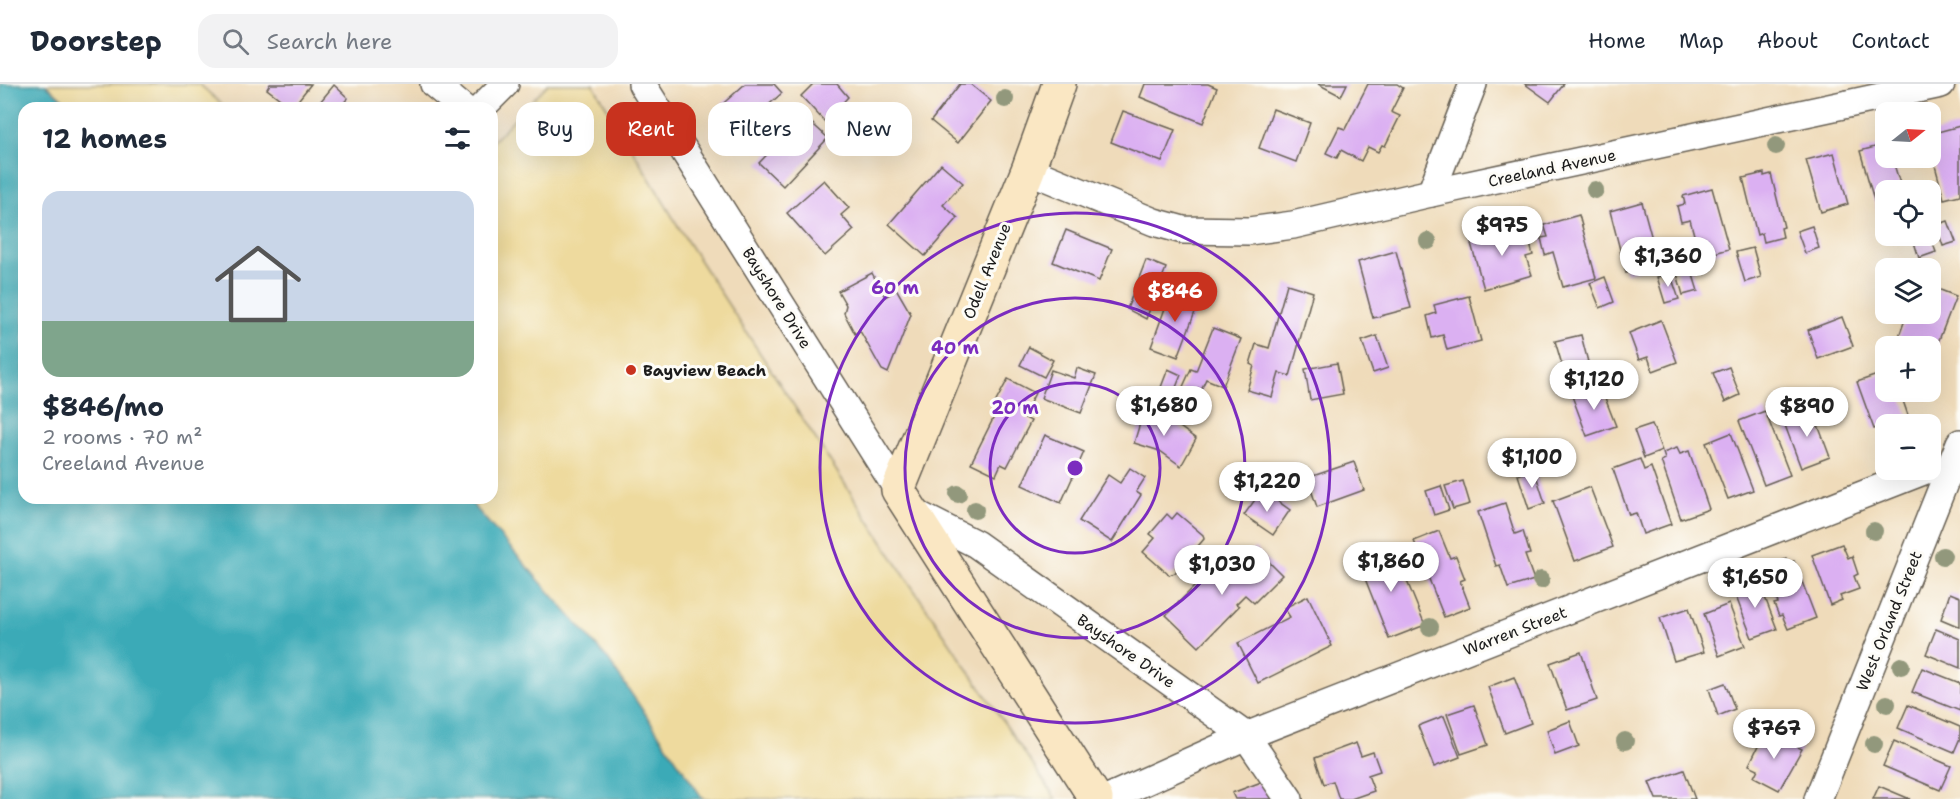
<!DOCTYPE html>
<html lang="en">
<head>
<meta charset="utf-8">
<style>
  body { margin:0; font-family:"Shantell Sans",sans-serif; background:#f2f2f3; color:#1f2937; height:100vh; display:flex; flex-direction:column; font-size:22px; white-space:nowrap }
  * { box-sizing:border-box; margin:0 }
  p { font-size:20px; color:#747a83 }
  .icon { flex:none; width:33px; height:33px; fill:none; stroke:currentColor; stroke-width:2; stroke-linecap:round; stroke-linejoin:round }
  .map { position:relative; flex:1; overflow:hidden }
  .sheet { position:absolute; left:18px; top:18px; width:480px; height:402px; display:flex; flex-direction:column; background:#fff; border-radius:18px; box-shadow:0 6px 24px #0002 }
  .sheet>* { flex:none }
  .guide { position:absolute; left:516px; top:18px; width:570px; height:54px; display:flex; gap:12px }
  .needle { width:39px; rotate:72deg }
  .controls { position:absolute; left:1875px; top:18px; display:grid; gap:12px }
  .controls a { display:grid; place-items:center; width:66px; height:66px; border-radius:12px; background:#fff; box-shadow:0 6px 24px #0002; font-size:30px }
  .price { position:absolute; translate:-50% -51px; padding:0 14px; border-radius:21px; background:#fff; color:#222; font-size:20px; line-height:39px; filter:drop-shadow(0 2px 3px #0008) }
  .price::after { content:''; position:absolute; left:50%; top:36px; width:18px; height:14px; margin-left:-9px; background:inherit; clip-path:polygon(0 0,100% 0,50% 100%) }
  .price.current { background:#c8321e; color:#fff }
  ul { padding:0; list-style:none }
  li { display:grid; align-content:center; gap:12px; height:318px; padding:0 24px }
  li span { display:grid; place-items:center; height:186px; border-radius:18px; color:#555 }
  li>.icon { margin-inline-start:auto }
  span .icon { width:108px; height:108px; fill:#fffc; stroke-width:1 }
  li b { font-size:26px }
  h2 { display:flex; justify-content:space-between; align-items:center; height:72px; padding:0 24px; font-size:26px }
  .chip { padding:0 21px; border-radius:18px; background:#fff; box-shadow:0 6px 24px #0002; font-size:21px; line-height:54px }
  .chip.current { background:#c8321e; color:#fff }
  header { display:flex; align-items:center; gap:36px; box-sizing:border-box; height:84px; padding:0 30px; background:#fff; border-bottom:2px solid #e0e1e3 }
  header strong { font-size:28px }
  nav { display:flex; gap:33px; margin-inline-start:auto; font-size:21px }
  .search { width:420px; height:54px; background:#f2f2f3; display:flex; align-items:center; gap:15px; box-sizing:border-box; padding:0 21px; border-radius:18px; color:#747a83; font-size:22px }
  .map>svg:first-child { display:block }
  .sand { fill:#eeda9e; stroke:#857b5d; stroke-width:1.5 }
  .water { fill:#3aaab7; stroke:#2b636a; stroke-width:1.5 }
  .building { fill:#dbb0f2 }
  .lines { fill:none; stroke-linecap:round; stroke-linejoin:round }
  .street-casing { stroke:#665f53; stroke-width:30 }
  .secondary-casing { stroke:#665f53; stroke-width:36 }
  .street { stroke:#fff; stroke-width:27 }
  .secondary { stroke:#fae7c3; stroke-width:33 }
  .tree { fill:#92987b }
  .ring { fill:none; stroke:#7b2cbf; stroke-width:3 }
  .poi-dot { fill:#c8321e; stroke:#fdfcf7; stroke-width:2 }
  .labels { text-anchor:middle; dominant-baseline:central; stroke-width:6; stroke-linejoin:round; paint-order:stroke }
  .street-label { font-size:16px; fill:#1c1c1c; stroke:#fdfcf7 }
  .poi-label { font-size:16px; font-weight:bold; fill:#1c1c1c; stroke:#fdfcf7; text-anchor:start }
  .centre { fill:#7b2cbf; stroke:#fdfcf7; stroke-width:3 }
  .ring-label { font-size:18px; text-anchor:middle; font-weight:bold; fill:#7b2cbf; stroke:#fdfcf7; stroke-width:6; stroke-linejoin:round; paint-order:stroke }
</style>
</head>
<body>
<header>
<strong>Doorstep</strong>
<div class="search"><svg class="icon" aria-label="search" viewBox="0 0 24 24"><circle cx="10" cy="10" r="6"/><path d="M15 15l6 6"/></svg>Search here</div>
<nav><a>Home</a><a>Map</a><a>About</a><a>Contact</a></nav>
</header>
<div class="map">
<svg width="1960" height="715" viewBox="0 0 1960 715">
  <rect width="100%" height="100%" fill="#fdfcf7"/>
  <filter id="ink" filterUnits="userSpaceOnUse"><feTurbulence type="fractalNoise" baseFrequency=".0167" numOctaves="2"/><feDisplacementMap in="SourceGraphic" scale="12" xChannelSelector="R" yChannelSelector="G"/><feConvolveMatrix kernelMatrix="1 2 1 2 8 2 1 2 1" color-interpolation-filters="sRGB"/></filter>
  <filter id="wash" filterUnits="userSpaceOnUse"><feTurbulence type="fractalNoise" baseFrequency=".008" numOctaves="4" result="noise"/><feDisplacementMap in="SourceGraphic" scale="24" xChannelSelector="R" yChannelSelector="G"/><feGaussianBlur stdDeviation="1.35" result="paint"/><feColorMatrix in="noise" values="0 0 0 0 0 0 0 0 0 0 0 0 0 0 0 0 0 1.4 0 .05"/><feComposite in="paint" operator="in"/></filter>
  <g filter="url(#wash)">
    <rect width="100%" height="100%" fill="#efdbba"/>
    <g class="sand">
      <polygon points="46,0 199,0 226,24 73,24"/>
      <polygon points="548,0 593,0 687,157 906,494 1056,715 703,715 607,574 467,414 492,414 492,58"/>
    </g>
    <polygon class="water" points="0,0 45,0 73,24 24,24 24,414 467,414 607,574 703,715 0,715"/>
    <g id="blocks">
      <g class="building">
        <polygon points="270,0 311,0 292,24 267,5"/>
        <polygon points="745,0 774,0 782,9 737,49 717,25"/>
        <polygon points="813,0 837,0 848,13 825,38 801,12"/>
        <polygon points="960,0 970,0 991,17 958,59 931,37"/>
        <polygon points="1145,0 1208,0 1217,4 1203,39 1140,13"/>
        <polygon points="1318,0 1347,0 1341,12"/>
        <polygon points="1368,0 1397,0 1403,4 1391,28 1400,32 1385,62 1382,61 1378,68 1368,63 1361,77 1341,66 1337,74 1326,69 1339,43 1345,45"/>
        <polygon points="1525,0 1564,0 1550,18"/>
        <polygon points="334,1 348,14 340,23 342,24 315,24"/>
        <polygon points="1273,25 1310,39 1296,78 1259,64"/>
        <polygon points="1123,27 1175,46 1162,78 1111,58"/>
        <polygon points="804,32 828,54 783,102 759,79"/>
        <polygon points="1960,42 1960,111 1944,115 1930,63 1930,50"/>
        <polygon points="1886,60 1886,74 1892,74 1902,106 1886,106 1886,135 1880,137 1860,67"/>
        <polygon points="1834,69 1848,120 1821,128 1806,76"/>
        <polygon points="941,80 963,99 943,121 958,134 925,172 889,140"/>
        <polygon points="1764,89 1764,92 1771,90 1784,143 1781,144 1783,153 1764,158 1762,149 1757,151 1743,94"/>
        <polygon points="824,96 849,124 841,131 854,146 825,172 787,129"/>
        <polygon points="1712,104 1729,165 1700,173 1690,136 1681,138 1677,122 1685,120 1683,112"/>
        <polygon points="1642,118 1659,181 1626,189 1610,127"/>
        <polygon points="1579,131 1596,194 1563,203 1553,168 1545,171 1541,154 1548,153 1544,141"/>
        <polygon points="1948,137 1956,158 1943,162 1936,141"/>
        <polygon points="1517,142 1521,155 1528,152 1533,171 1526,173 1532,191 1484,205 1470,156"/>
        <polygon points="1812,142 1819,164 1805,169 1797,147"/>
        <polygon points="1066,146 1112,165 1099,197 1053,178"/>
        <polygon points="1912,152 1930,152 1936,168 1919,174"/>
        <polygon points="1753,164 1761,193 1745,198 1736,168"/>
        <polygon points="1396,167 1411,224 1373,234 1358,178"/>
        <polygon points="1688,175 1698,207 1683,211 1674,179"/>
        <polygon points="1146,176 1166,184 1146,235 1127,225"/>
        <polygon points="872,189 885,213 897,206 911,230 888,289 882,286 860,247 855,250 844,229 846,221 838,207"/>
        <polygon points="1670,189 1679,215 1665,219 1657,193"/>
        <polygon points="1605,193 1614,218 1600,224 1590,199"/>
        <polygon points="1287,200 1313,208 1290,292 1279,289 1272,313 1247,306 1254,282 1250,280 1256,260 1269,264"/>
        <polygon points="1930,202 1956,212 1934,269 1930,268 1930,262 1917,262 1898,255 1907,230 1930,230"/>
        <polygon points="1172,205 1200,215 1178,273 1151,263"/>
        <polygon points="1469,212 1481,257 1447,266 1443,251 1432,254 1427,232 1436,229 1434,221"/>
        <polygon points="1842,233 1853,262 1818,275 1808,246"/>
        <polygon points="1661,236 1677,278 1653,287 1648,273 1639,276 1629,249"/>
        <polygon points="1213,244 1241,255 1223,302 1206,295 1193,323 1177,316 1191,285 1196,287"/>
        <polygon points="1581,251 1588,278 1563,284 1555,257"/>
        <polygon points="1377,252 1388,284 1373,289 1362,257"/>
        <polygon points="1029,263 1053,276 1044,293 1020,281"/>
        <polygon points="1337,279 1343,310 1310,316 1305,285"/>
        <polygon points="1729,283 1740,311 1725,318 1713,289"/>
        <polygon points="1077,284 1096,291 1081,329 1041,314 1051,286 1074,294"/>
        <polygon points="1168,285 1181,291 1171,316 1158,311"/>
        <polygon points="1886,288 1886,308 1900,308 1911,340 1898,340 1896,337 1874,345 1857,298"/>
        <polygon points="1008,295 1035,309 1023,333 1031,337 1007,383 1001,380 996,391 971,379 996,329 993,323"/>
        <polygon points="1600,301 1616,342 1587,352 1572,312"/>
        <polygon points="1812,325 1830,373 1801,384 1783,336"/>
        <polygon points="1144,326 1169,335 1196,355 1181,382 1160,367 1134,359"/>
        <polygon points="1765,327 1790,391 1764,401 1739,337"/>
        <polygon points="1652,340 1662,367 1644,374 1634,346"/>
        <polygon points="1731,349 1753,406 1728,415 1706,359"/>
        <polygon points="1045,351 1084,368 1061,419 1022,401"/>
        <polygon points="1677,364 1680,370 1689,367 1709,425 1681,435 1661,377 1665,375 1663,369"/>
        <polygon points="1640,375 1644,386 1651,383 1671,440 1643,450 1636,429 1629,431 1613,385"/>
        <polygon points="1354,378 1364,406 1317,423 1307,394"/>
        <polygon points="1130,384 1145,394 1136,408 1141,411 1112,458 1079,437 1108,391 1120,399"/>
        <polygon points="1534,385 1545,419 1529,425 1518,391"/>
        <polygon points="1463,397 1470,420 1453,425 1445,402"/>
        <polygon points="1441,402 1449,426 1434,431 1426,407"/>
        <polygon points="1590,403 1613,463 1575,477 1553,417"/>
        <polygon points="1262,406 1290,426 1273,451 1244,431"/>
        <polygon points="1505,419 1515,450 1523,447 1530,470 1525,471 1534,496 1508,504 1500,481 1496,482 1478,428"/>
        <polygon points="1177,429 1203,451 1204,455 1175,489 1169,491 1143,468 1155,454 1150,450 1167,430 1172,435"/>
        <polygon points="1439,447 1450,474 1456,472 1465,495 1460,497 1470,523 1444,533 1414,457"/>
        <polygon points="1842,460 1848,474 1852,472 1858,490 1854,492 1859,505 1840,512 1842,516 1830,521 1812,471"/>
        <polygon points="1393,463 1425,541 1389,555 1358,477"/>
        <polygon points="1255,464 1282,491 1254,519 1245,511 1236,520 1239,522 1199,563 1166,531 1206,491 1210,494 1222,481 1231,489"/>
        <polygon points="1786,475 1788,479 1794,477 1816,534 1788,545 1782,531 1779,532 1774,520 1778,519 1765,487 1776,483 1777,479"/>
        <polygon points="1758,495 1777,545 1752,554 1733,505"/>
        <polygon points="1950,509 1960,513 1960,543 1941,535"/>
        <polygon points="1308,512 1332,562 1258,599 1238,559 1290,533 1284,524"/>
        <polygon points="1729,520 1745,562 1719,572 1704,530"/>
        <polygon points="1689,524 1704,568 1674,577 1660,534"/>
        <polygon points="1936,545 1960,555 1960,584 1926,570"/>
        <polygon points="1581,568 1597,616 1567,626 1550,579"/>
        <polygon points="1922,584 1960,599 1960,627 1912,608"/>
        <polygon points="1514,593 1531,639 1505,649 1488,603"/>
        <polygon points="1725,599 1735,625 1718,632 1709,605"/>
        <polygon points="1474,621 1488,661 1461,670 1447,630"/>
        <polygon points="1908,621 1960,643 1960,654 1954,668 1898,644"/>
        <polygon points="1444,632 1460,673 1434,683 1418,642"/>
        <polygon points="1570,637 1579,662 1555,671 1547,646"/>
        <polygon points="1766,646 1802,665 1779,706 1754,693 1758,685 1749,681"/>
        <polygon points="1894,657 1951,682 1940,706 1883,682"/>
        <polygon points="1356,659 1361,672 1373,668 1380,687 1368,691 1374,707 1351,715 1339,715 1333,697 1324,700 1315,674"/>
        <polygon points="1684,686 1695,715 1656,715 1649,698"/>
        <polygon points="1264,697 1277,715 1235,715 1232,709"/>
        <polygon points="1879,702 1910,715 1873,715"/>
      </g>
    </g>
  </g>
  <g filter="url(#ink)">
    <use href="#blocks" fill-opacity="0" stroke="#665f53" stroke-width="1.5"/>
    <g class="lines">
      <defs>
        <g id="street">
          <polyline points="434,0 463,24"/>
          <polyline points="642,0 898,406"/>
          <polyline points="481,24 505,0"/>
          <polyline points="1028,86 1154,138 1183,146 1249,147 1293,141 1431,109 1941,0"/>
          <polyline points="1431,109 1473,0"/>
          <polyline points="913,428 976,460 1246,652 1289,715"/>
          <polyline points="1106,715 1246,652 1926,386"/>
          <polyline points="1818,715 1960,359"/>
        </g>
        <polyline id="secondary" points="1059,0 1028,86 898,406 1096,715"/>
      </defs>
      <use href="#street" class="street-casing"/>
      <use href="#secondary" class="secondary-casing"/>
      <use href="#street" class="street"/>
      <use href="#secondary" class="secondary"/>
    </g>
    <g class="tree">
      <circle cx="1005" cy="15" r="9"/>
      <circle cx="1776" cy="62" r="9"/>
      <circle cx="1595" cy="106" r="9"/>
      <circle cx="1428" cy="157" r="9"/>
      <circle cx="958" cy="410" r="9"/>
      <circle cx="975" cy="426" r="9"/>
      <circle cx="1874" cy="447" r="9"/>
      <circle cx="1943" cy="472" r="9"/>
      <circle cx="1541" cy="496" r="9"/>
      <circle cx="1430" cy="543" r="9"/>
      <circle cx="1901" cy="582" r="9"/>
      <circle cx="1887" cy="620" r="9"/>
      <circle cx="1625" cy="657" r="9"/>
      <circle cx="1874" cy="660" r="9"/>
    </g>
  </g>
  <g class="ring">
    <circle cx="1075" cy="384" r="85"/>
    <circle cx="1075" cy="384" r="170"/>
    <circle cx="1075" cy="384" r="255"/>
  </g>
  <circle class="poi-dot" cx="631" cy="286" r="6"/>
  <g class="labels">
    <g class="street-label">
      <text transform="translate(1552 84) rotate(-12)">Creeland Avenue</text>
      <text transform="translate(987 187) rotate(-68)">Odell Avenue</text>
      <text transform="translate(777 214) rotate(58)">Bayshore Drive</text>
      <text transform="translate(1889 537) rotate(-68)">West Orland Street</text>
      <text transform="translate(1515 547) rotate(-21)">Warren Street</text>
      <text transform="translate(1126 567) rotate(35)">Bayshore Drive</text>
    </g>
    <g class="poi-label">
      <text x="643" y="286">Bayview Beach</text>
    </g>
  </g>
  <circle cx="1075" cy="384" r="9" class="centre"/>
  <g class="ring-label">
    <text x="895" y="210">60 m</text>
    <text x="955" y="270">40 m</text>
    <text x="1015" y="330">20 m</text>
  </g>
</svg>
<div class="controls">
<a><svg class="needle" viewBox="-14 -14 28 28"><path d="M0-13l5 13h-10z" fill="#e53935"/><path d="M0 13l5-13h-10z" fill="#747a83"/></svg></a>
<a><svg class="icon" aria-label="locate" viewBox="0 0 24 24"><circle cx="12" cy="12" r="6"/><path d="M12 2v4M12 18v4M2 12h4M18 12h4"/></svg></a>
<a><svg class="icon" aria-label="layers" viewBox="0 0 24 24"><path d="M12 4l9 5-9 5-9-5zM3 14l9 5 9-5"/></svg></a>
<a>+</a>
<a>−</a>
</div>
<b class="price" style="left:1502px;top:173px">$975</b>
<b class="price" style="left:1668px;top:204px">$1,360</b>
<b class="price current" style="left:1175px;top:239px">$846</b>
<b class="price" style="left:1594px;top:327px">$1,120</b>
<b class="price" style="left:1164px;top:353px">$1,680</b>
<b class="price" style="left:1807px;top:354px">$890</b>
<b class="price" style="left:1532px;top:405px">$1,100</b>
<b class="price" style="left:1267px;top:429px">$1,220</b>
<b class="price" style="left:1391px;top:509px">$1,860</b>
<b class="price" style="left:1222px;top:512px">$1,030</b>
<b class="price" style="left:1755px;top:525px">$1,650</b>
<b class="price" style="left:1774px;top:676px">$767</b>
<div class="guide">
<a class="chip">Buy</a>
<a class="chip current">Rent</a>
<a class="chip">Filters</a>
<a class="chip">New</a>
</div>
<section class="sheet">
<h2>12 homes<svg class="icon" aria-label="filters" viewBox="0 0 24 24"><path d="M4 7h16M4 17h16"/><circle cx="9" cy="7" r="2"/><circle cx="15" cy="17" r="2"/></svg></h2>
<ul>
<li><span style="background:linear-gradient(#c9d6e8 70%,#7fa58c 0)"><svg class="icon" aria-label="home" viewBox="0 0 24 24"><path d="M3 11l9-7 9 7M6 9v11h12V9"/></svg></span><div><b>$846/mo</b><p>2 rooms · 70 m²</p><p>Creeland Avenue</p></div></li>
</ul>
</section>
</div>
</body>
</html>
